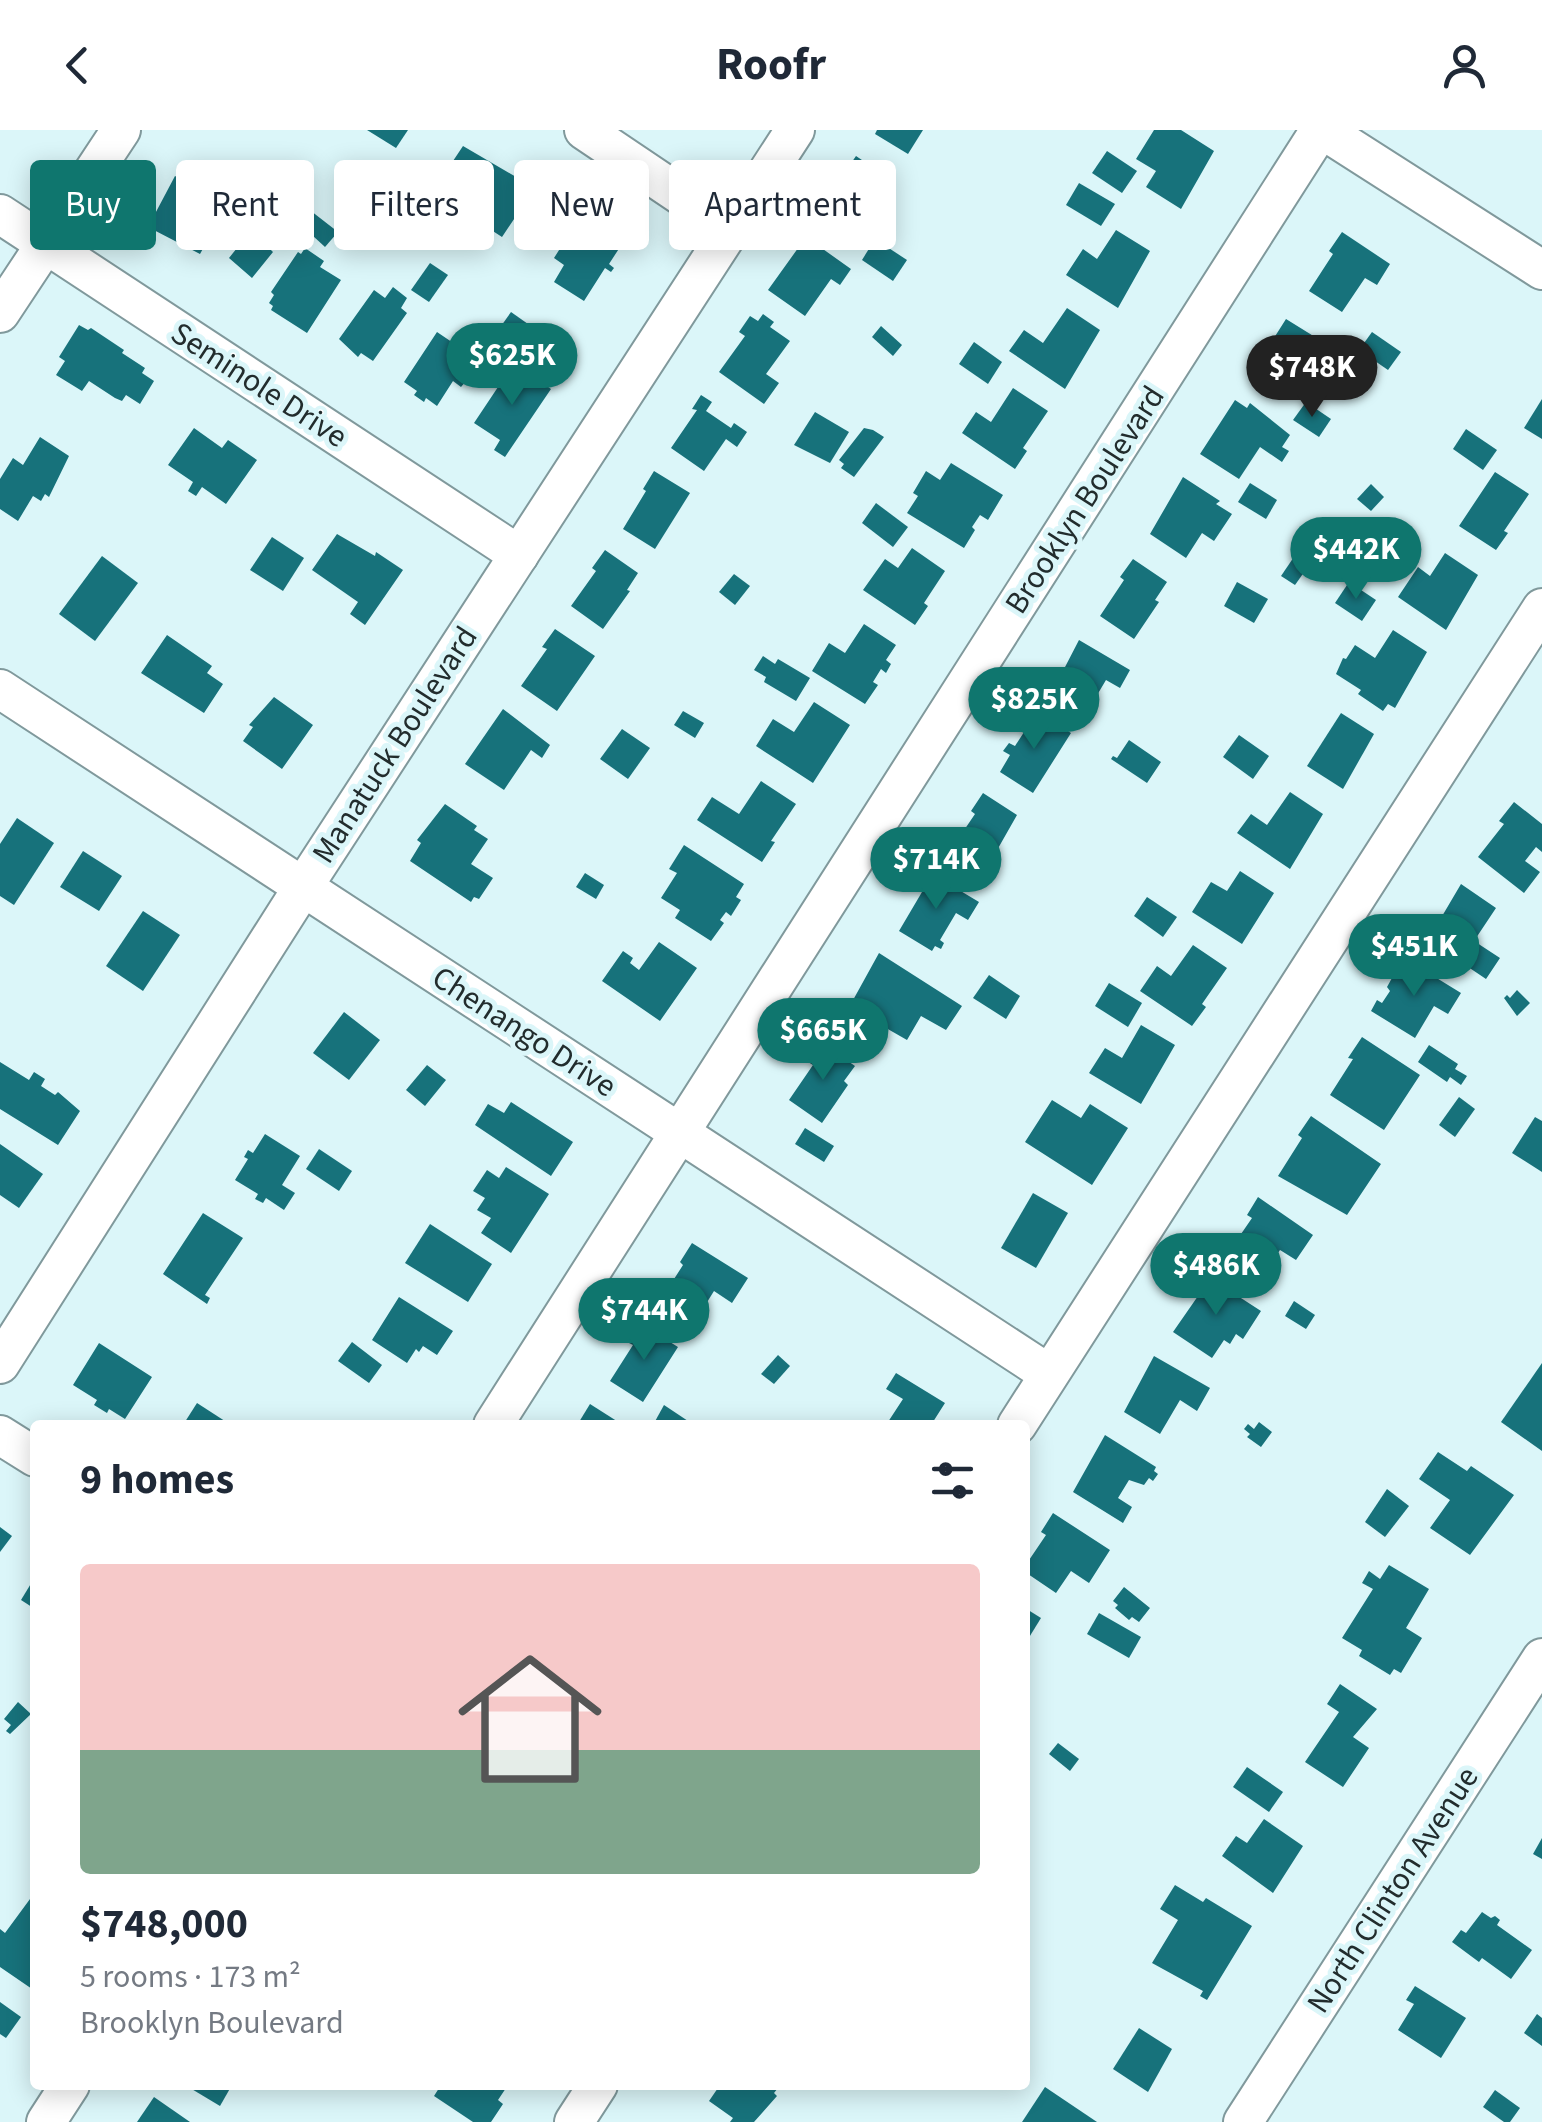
<!DOCTYPE html>
<html lang="en">
<head>
<meta charset="utf-8">
<style>
  body { margin:0; font-family:"Source Sans 3",sans-serif; background:#f6f6f7; color:#1f2937; height:100vh; display:flex; flex-direction:column; font-size:38px; white-space:nowrap }
  * { box-sizing:border-box; margin:0 }
  p { font-size:32px; color:#747a83 }
  .icon { flex:none; width:55px; height:55px; fill:none; stroke:currentColor; stroke-width:2; stroke-linecap:round; stroke-linejoin:round }
  .map { position:relative; flex:1; overflow:hidden }
  .panel { position:absolute; left:30px; top:1290px; width:1000px; height:670px; display:flex; flex-direction:column; background:#fff; border-radius:10px; box-shadow:0 5px 25px #0003 }
  .panel>* { flex:none }
  .guide { position:absolute; left:30px; top:30px; width:1000px; height:90px; display:flex; gap:20px }
  .price { position:absolute; translate:-50% -85px; padding:0 22px; border-radius:35px; background:#0f766e; color:#fff; font-size:32px; line-height:65px; filter:drop-shadow(0 2px 5px #0008) }
  .price::after { content:''; position:absolute; left:50%; top:60px; width:30px; height:22px; margin-left:-15px; background:inherit; clip-path:polygon(0 0,100% 0,50% 100%) }
  .price.current { background:#222; color:#fff }
  ul { padding:0; list-style:none }
  li { display:grid; align-content:center; gap:20px; height:530px; padding:0 50px }
  li+li { border-top:2px solid #e0e1e3 }
  li span { display:grid; place-items:center; height:310px; border-radius:10px; color:#555 }
  li>.icon { margin-inline-start:auto }
  span .icon { width:180px; height:180px; fill:#fffc; stroke-width:1 }
  li b { font-size:42px }
  h2 { display:flex; justify-content:space-between; align-items:center; height:120px; padding:0 50px; font-size:42px }
  .pill { padding:0 35px; border-radius:10px; background:#fff; box-shadow:0 5px 25px #0003; font-size:35px; line-height:90px }
  .pill.current { background:#0f766e; color:#fff }
  header { display:flex; justify-content:space-between; align-items:center; height:130px; padding:0 50px; background:#fff; font-size:45px; font-weight:700 }
  .map>svg:first-child { display:block }
  .building { fill:#17727b }
  .lines { fill:none; stroke-linecap:round; stroke-linejoin:round }
  .minor-casing { stroke:#80999c; stroke-width:42 }
  .minor { stroke:#fff; stroke-width:38 }
  .labels { text-anchor:middle; dominant-baseline:central; stroke-width:10; stroke-linejoin:round; paint-order:stroke }
  .street-label { font-size:32px; fill:#222c2d; stroke:#dbf6f9 }
</style>
</head>
<body>
<header><svg class="icon" aria-label="back" viewBox="0 0 24 24"><path d="M15 5l-7 7 7 7"/></svg>Roofr<svg class="icon" aria-label="person" viewBox="0 0 24 24"><circle cx="12" cy="8" r="4"/><path d="M4 21q1-7 8-7t8 7"/></svg></header>
<div class="map">
<svg width="1542" height="1992" viewBox="0 0 1542 1992">
  <rect width="100%" height="100%" fill="#dbf6f9"/>
  <g class="building">
    <polygon points="367,0 408,0 396,18"/>
    <polygon points="877,0 923,0 908,24 875,4"/>
    <polygon points="1154,0 1181,0 1214,21 1181,79 1146,57 1156,41 1136,29"/>
    <polygon points="463,16 535,58 502,107 482,94 490,81 441,49"/>
    <polygon points="1107,21 1137,41 1122,63 1092,43"/>
    <polygon points="856,26 893,51 856,105 823,82 846,47 843,45"/>
    <polygon points="380,31 400,45 381,73 360,59"/>
    <polygon points="175,46 239,80 223,108 218,104 215,110 204,104 200,111 205,115 200,124 148,97"/>
    <polygon points="1079,53 1115,74 1101,96 1066,75"/>
    <polygon points="311,81 338,102 325,117 300,94"/>
    <polygon points="599,86 623,101 617,111 622,114 609,134 614,138 611,142 605,138 584,171 554,152 564,135 554,128 580,87 593,95"/>
    <polygon points="263,94 278,106 268,117 273,122 252,148 229,128 249,103 253,106"/>
    <polygon points="1116,100 1150,121 1118,178 1066,145 1083,119 1097,129"/>
    <polygon points="1342,102 1390,134 1377,155 1365,148 1342,182 1309,161 1333,124 1329,121"/>
    <polygon points="806,107 851,139 840,155 831,149 805,186 768,160"/>
    <polygon points="875,109 907,130 893,151 862,130"/>
    <polygon points="305,118 324,131 320,137 341,150 307,203 271,180 273,176 269,173 274,165 271,162 298,122 301,124"/>
    <polygon points="430,133 448,145 429,172 411,160"/>
    <polygon points="393,157 407,168 401,178 407,183 373,231 361,223 358,227 339,209 374,160 385,168"/>
    <polygon points="1067,178 1100,200 1065,259 1009,221 1024,200 1043,213"/>
    <polygon points="511,182 528,194 506,225 489,213"/>
    <polygon points="763,184 774,192 770,197 790,211 766,244 779,253 764,274 719,242 745,206 739,202 750,186 758,191"/>
    <polygon points="1286,189 1336,220 1306,268 1293,260 1288,268 1251,244"/>
    <polygon points="79,195 88,200 91,198 124,220 122,223 145,238 142,243 154,251 140,274 126,265 122,271 115,268 89,251 82,261 56,245 65,231 59,227"/>
    <polygon points="881,196 902,215 893,226 872,207"/>
    <polygon points="437,202 471,225 457,245 466,251 461,257 453,251 437,276 426,268 424,272 414,265 417,261 404,252"/>
    <polygon points="1372,202 1401,222 1388,240 1359,220"/>
    <polygon points="974,212 1002,232 988,254 959,234"/>
    <polygon points="514,233 551,259 505,327 494,320 500,310 474,293"/>
    <polygon points="1013,258 1048,281 1023,318 1027,321 1015,339 962,303 976,282 991,292"/>
    <polygon points="701,265 712,272 706,281 731,298 734,293 747,302 737,317 726,309 704,341 671,318 697,280 692,279"/>
    <polygon points="1542,269 1542,309 1524,298"/>
    <polygon points="1235,270 1247,278 1250,273 1290,305 1282,317 1289,321 1282,332 1260,317 1239,349 1200,324"/>
    <polygon points="1306,272 1331,289 1319,307 1293,290"/>
    <polygon points="815,282 849,302 830,333 794,315"/>
    <polygon points="194,298 222,318 228,310 257,330 226,374 202,357 196,366 188,361 193,352 168,335"/>
    <polygon points="864,298 873,300 884,307 854,347 841,338 844,334 839,330"/>
    <polygon points="1466,299 1497,320 1483,340 1453,319"/>
    <polygon points="40,307 69,326 49,367 45,364 41,371 33,366 18,391 0,379 0,349 13,328 23,335"/>
    <polygon points="951,333 1003,365 988,390 980,385 972,397 975,400 964,418 907,383 918,366 913,363 926,341 940,350"/>
    <polygon points="654,341 690,363 655,419 623,399 646,361 643,359"/>
    <polygon points="1495,342 1529,364 1504,401 1508,403 1496,420 1459,396"/>
    <polygon points="1183,347 1220,371 1216,374 1232,384 1214,411 1202,403 1186,428 1150,404"/>
    <polygon points="1250,353 1277,370 1266,389 1238,372"/>
    <polygon points="1371,354 1384,367 1371,381 1357,369"/>
    <polygon points="876,373 908,397 893,417 862,393"/>
    <polygon points="337,404 375,426 376,422 403,440 365,495 350,484 358,472 312,440"/>
    <polygon points="272,407 304,428 283,461 250,440"/>
    <polygon points="912,418 945,441 924,473 928,476 915,495 863,460 885,429 898,438"/>
    <polygon points="605,420 638,443 627,460 630,461 603,499 571,476 596,441 592,438"/>
    <polygon points="1298,421 1312,431 1295,455 1281,446"/>
    <polygon points="1445,423 1478,445 1446,500 1398,467 1418,437 1430,446"/>
    <polygon points="102,426 138,453 95,511 59,484"/>
    <polygon points="1133,429 1167,452 1155,470 1159,472 1134,509 1100,486 1124,450 1120,447"/>
    <polygon points="734,444 750,456 735,475 719,462"/>
    <polygon points="1237,452 1268,469 1254,493 1224,476"/>
    <polygon points="1349,452 1376,470 1362,491 1335,473"/>
    <polygon points="864,494 896,515 886,530 891,534 886,543 881,539 873,552 878,555 865,574 812,541 829,513 845,523"/>
    <polygon points="555,499 595,526 557,581 521,556 547,519 542,517"/>
    <polygon points="1393,500 1427,522 1395,578 1388,574 1383,581 1358,564 1361,560 1336,544 1343,528 1346,529 1355,515 1375,528"/>
    <polygon points="167,505 212,536 207,543 223,554 204,583 141,543"/>
    <polygon points="1079,510 1130,540 1120,558 1106,550 1084,587 1050,566"/>
    <polygon points="763,526 775,534 778,529 810,548 796,571 764,552 766,547 754,540"/>
    <polygon points="274,567 313,595 282,639 243,611 253,597 249,595"/>
    <polygon points="814,572 850,595 813,653 756,616 773,589 794,602"/>
    <polygon points="503,579 550,615 542,628 531,620 504,660 465,634"/>
    <polygon points="683,581 704,593 695,608 674,595"/>
    <polygon points="1037,582 1071,603 1033,663 1000,642 1010,625 1003,621 1009,613 1015,616"/>
    <polygon points="1341,583 1374,604 1343,659 1307,636"/>
    <polygon points="622,599 650,618 628,649 600,629"/>
    <polygon points="1239,605 1269,626 1253,649 1223,627"/>
    <polygon points="1129,610 1161,632 1147,653 1111,629 1113,626 1117,628"/>
    <polygon points="761,651 796,674 771,711 775,712 762,732 697,690 712,667 739,684"/>
    <polygon points="1290,662 1323,684 1290,739 1237,703 1251,684 1267,695"/>
    <polygon points="983,663 1017,685 984,743 950,721 975,684 971,681"/>
    <polygon points="1514,672 1542,694 1542,722 1536,717 1525,731 1540,742 1524,763 1478,727 1504,694 1499,691"/>
    <polygon points="445,674 477,696 474,700 488,709 471,734 493,748 479,769 474,767 471,772 410,731 421,713 417,710"/>
    <polygon points="17,688 54,713 14,775 0,766 0,714"/>
    <polygon points="684,715 744,754 736,767 741,770 731,786 726,782 720,790 724,793 711,811 675,788 680,780 661,768 677,743 669,739"/>
    <polygon points="83,721 122,746 99,781 60,757"/>
    <polygon points="1240,741 1274,763 1242,814 1192,782 1211,752 1227,761"/>
    <polygon points="929,742 979,772 968,790 956,783 940,810 944,813 941,819 935,816 932,821 899,801 922,762 919,760"/>
    <polygon points="585,743 604,755 596,769 576,757"/>
    <polygon points="1461,754 1496,778 1474,811 1500,828 1486,849 1428,810"/>
    <polygon points="1147,767 1177,787 1163,807 1134,786"/>
    <polygon points="143,781 180,805 143,861 106,836"/>
    <polygon points="659,812 697,838 660,891 602,851 623,821 633,828 630,833 639,840"/>
    <polygon points="1193,815 1227,838 1202,874 1206,877 1192,896 1140,861 1157,836 1171,846"/>
    <polygon points="879,823 962,876 946,900 921,886 907,910 886,898 883,902 847,881"/>
    <polygon points="1409,831 1461,863 1448,884 1434,876 1415,908 1371,881 1377,870 1382,873 1390,861 1387,857 1392,848 1396,849 1398,846 1394,844 1400,834 1406,837"/>
    <polygon points="989,845 1020,866 1006,889 973,868"/>
    <polygon points="1109,853 1142,873 1128,897 1095,876"/>
    <polygon points="1517,860 1530,873 1517,886 1504,868 1507,865 1510,868"/>
    <polygon points="344,882 380,910 349,950 313,923"/>
    <polygon points="1141,895 1175,915 1141,974 1089,943 1105,918 1122,928"/>
    <polygon points="1362,907 1420,945 1384,1000 1330,965 1353,929 1348,928"/>
    <polygon points="822,913 855,936 844,951 848,955 822,993 789,970 813,935 808,932"/>
    <polygon points="1429,915 1458,934 1455,939 1467,946 1461,955 1450,947 1447,952 1418,932"/>
    <polygon points="0,932 29,950 34,942 45,949 41,956 55,965 58,962 80,981 58,1015 0,979"/>
    <polygon points="427,935 446,950 425,976 406,960"/>
    <polygon points="1459,967 1475,979 1455,1007 1439,995"/>
    <polygon points="1052,970 1081,988 1090,974 1128,998 1092,1055 1025,1012"/>
    <polygon points="511,972 573,1012 551,1046 475,995 488,974 504,983"/>
    <polygon points="1311,986 1381,1034 1347,1085 1278,1046 1302,1008 1298,1005"/>
    <polygon points="1535,987 1542,991 1542,1042 1512,1023"/>
    <polygon points="805,998 834,1016 824,1032 795,1014"/>
    <polygon points="265,1004 300,1026 282,1055 295,1063 284,1080 266,1068 263,1073 255,1069 258,1064 235,1050 248,1029 244,1027 248,1020 253,1023"/>
    <polygon points="0,1014 43,1044 19,1078 0,1065"/>
    <polygon points="319,1019 352,1041 339,1061 306,1039"/>
    <polygon points="506,1037 549,1064 511,1123 481,1103 491,1088 477,1080 485,1068 473,1061 487,1040 499,1048"/>
    <polygon points="1033,1063 1068,1083 1036,1138 1001,1118"/>
    <polygon points="1258,1067 1313,1105 1296,1130 1280,1120 1262,1146 1228,1123 1252,1088 1247,1085"/>
    <polygon points="203,1083 243,1108 205,1165 210,1168 207,1174 163,1144"/>
    <polygon points="430,1094 492,1134 468,1172 405,1133"/>
    <polygon points="692,1113 748,1148 732,1173 714,1161 694,1193 660,1171 683,1135 680,1132"/>
    <polygon points="1207,1146 1261,1181 1243,1209 1236,1204 1230,1214 1224,1210 1212,1228 1173,1202 1198,1166 1195,1164"/>
    <polygon points="399,1167 453,1201 437,1225 423,1216 419,1222 416,1219 407,1233 372,1210"/>
    <polygon points="1294,1171 1315,1185 1306,1199 1285,1186"/>
    <polygon points="641,1194 678,1217 643,1272 610,1251 633,1215 629,1213"/>
    <polygon points="352,1212 382,1235 369,1253 338,1231"/>
    <polygon points="99,1213 152,1247 125,1289 109,1279 107,1283 94,1275 97,1270 73,1255"/>
    <polygon points="778,1225 790,1236 774,1254 761,1244"/>
    <polygon points="1154,1226 1210,1258 1197,1281 1180,1270 1160,1304 1124,1282"/>
    <polygon points="1542,1233 1542,1321 1501,1292"/>
    <polygon points="896,1243 945,1273 931,1295 886,1295 903,1269 886,1259"/>
    <polygon points="197,1273 231,1295 183,1295"/>
    <polygon points="590,1274 623,1295 584,1295 579,1292"/>
    <polygon points="664,1275 694,1295 653,1295"/>
    <polygon points="1259,1292 1272,1302 1261,1317 1247,1307 1250,1304 1244,1299 1248,1294 1254,1299"/>
    <polygon points="1105,1305 1156,1337 1154,1341 1158,1344 1153,1351 1149,1348 1144,1355 1129,1350 1118,1368 1132,1377 1123,1393 1073,1362"/>
    <polygon points="1438,1322 1467,1341 1471,1336 1514,1365 1470,1425 1430,1398 1450,1370 1419,1349"/>
    <polygon points="1387,1359 1409,1376 1385,1407 1365,1392"/>
    <polygon points="1053,1383 1110,1420 1089,1453 1071,1441 1056,1463 1025,1442 1025,1436 1046,1405 1041,1402"/>
    <polygon points="0,1397 12,1406 0,1422"/>
    <polygon points="1389,1435 1429,1459 1406,1498 1422,1508 1401,1543 1394,1539 1390,1545 1359,1526 1362,1520 1342,1508 1373,1459 1362,1453 1369,1441 1380,1449"/>
    <polygon points="35,1447 35,1479 21,1470"/>
    <polygon points="1124,1457 1150,1478 1139,1492 1132,1487 1129,1490 1115,1478 1118,1475 1113,1471"/>
    <polygon points="1025,1478 1041,1488 1025,1514"/>
    <polygon points="1099,1483 1141,1507 1129,1528 1087,1504"/>
    <polygon points="1340,1554 1377,1579 1353,1607 1369,1618 1343,1657 1305,1632 1339,1582 1327,1574"/>
    <polygon points="18,1572 31,1584 10,1604 6,1601 11,1595 4,1589"/>
    <polygon points="1058,1613 1079,1629 1070,1641 1049,1624"/>
    <polygon points="1247,1637 1283,1662 1269,1682 1233,1657"/>
    <polygon points="1264,1689 1303,1716 1273,1763 1222,1726 1236,1706 1247,1713"/>
    <polygon points="1542,1708 1542,1729 1533,1724"/>
    <polygon points="1175,1755 1203,1772 1206,1768 1252,1796 1207,1870 1200,1866 1203,1861 1152,1833 1178,1790 1160,1779"/>
    <polygon points="30,1769 35,1772 35,1861 0,1837 0,1799 5,1803"/>
    <polygon points="1482,1782 1491,1788 1495,1786 1500,1790 1497,1795 1532,1820 1511,1849 1482,1828 1479,1832 1452,1812 1461,1800 1466,1803"/>
    <polygon points="1415,1856 1466,1888 1441,1928 1398,1900 1414,1874 1406,1870"/>
    <polygon points="0,1872 21,1887 6,1908 0,1904"/>
    <polygon points="1537,1884 1542,1888 1542,1916 1524,1903"/>
    <polygon points="1139,1898 1172,1919 1148,1962 1113,1939"/>
    <polygon points="185,1955 232,1955 220,1976"/>
    <polygon points="441,1955 508,1955 498,1970 503,1974 491,1992 473,1992 434,1966"/>
    <polygon points="720,1955 774,1955 778,1958 774,1963 777,1966 754,1992 730,1992 733,1988 709,1971"/>
    <polygon points="1045,1957 1097,1992 1022,1992"/>
    <polygon points="1495,1960 1520,1978 1510,1992 1504,1992 1483,1977"/>
    <polygon points="154,1967 190,1992 137,1992"/>
  </g>
  <g class="lines">
    <defs>
      <g id="minor">
        <polyline points="584,0 731,99"/>
        <polyline points="1323,0 1542,140"/>
        <polyline points="0,84 519,425"/>
        <polyline points="0,183 121,0"/>
        <polyline points="0,559 1049,1244"/>
        <polyline points="0,1234 303,757 795,0"/>
        <polyline points="493,1295 1320,0"/>
        <polyline points="1017,1295 1542,478"/>
        <polyline points="0,1305 35,1327"/>
        <polyline points="46,1992 70,1955"/>
        <polyline points="574,1992 598,1955"/>
        <polyline points="1243,1992 1542,1528"/>
      </g>
    </defs>
    <use href="#minor" class="minor-casing"/>
    <use href="#minor" class="minor"/>
  </g>
  <g class="labels">
    <g class="street-label">
      <text transform="translate(259 255) rotate(33)">Seminole Drive</text>
      <text transform="translate(1085 370) rotate(-57)">Brooklyn Boulevard</text>
      <text transform="translate(395 615) rotate(-57)">Manatuck Boulevard</text>
      <text transform="translate(524 902) rotate(33)">Chenango Drive</text>
      <text transform="translate(1393 1760) rotate(-57)">North Clinton Avenue</text>
    </g>
  </g>
</svg>
<b class="price" style="left:512px;top:278px">$625K</b>
<b class="price current" style="left:1312px;top:290px">$748K</b>
<b class="price" style="left:1356px;top:472px">$442K</b>
<b class="price" style="left:1034px;top:622px">$825K</b>
<b class="price" style="left:936px;top:782px">$714K</b>
<b class="price" style="left:1414px;top:869px">$451K</b>
<b class="price" style="left:823px;top:953px">$665K</b>
<b class="price" style="left:1216px;top:1188px">$486K</b>
<b class="price" style="left:644px;top:1233px">$744K</b>
<div class="guide">
<a class="pill current">Buy</a>
<a class="pill">Rent</a>
<a class="pill">Filters</a>
<a class="pill">New</a>
<a class="pill">Apartment</a>
</div>
<section class="panel">
<h2>9 homes<svg class="icon" aria-label="filters" viewBox="0 0 24 24"><path d="M4 7h16M4 17h16"/><circle cx="9" cy="7" r="2"/><circle cx="15" cy="17" r="2"/></svg></h2>
<ul>
<li><span style="background:linear-gradient(#f6c9c9 60%,#7fa58c 0)"><svg class="icon" aria-label="home" viewBox="0 0 24 24"><path d="M3 11l9-7 9 7M6 9v11h12V9"/></svg></span><div><b>$748,000</b><p>5 rooms · 173 m²</p><p>Brooklyn Boulevard</p></div></li>
</ul>
</section>
</div>
</body>
</html>
